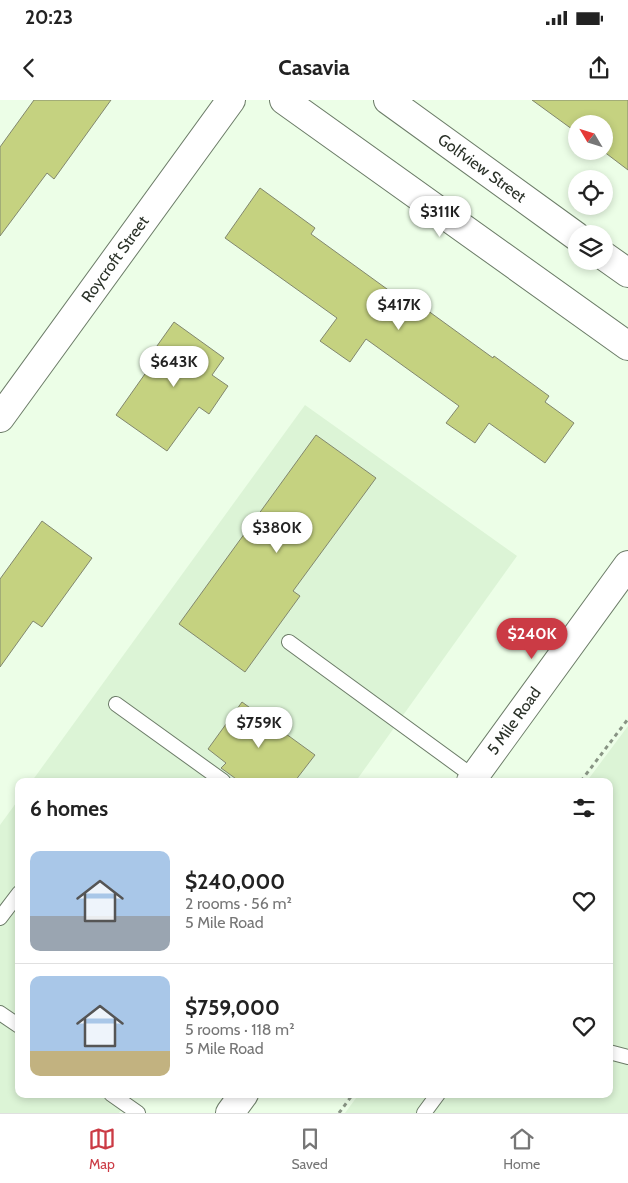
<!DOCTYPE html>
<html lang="en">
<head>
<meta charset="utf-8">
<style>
  body { margin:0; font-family:Cabin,sans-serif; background:#f6f6f6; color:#222; height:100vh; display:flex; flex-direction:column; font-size:19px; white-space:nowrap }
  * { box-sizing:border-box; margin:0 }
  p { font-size:16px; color:#767676 }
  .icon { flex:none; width:28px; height:28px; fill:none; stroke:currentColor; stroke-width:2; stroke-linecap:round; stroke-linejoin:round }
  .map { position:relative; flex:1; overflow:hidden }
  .side { position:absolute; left:15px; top:678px; width:598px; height:320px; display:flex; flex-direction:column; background:#fff; border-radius:10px; box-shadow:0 2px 8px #0003 }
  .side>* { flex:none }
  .needle { width:32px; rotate:308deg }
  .fabs { position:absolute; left:568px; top:15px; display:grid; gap:10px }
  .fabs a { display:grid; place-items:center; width:45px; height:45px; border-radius:50%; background:#fff; box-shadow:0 2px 8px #0003; font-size:25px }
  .price { position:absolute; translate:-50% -42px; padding:0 11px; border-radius:18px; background:#fff; color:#222; font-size:16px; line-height:32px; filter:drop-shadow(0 1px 2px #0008) }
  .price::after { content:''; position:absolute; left:50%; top:30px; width:15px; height:11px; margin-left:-8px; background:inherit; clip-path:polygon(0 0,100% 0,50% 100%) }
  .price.on { background:#cb3b45; color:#fff }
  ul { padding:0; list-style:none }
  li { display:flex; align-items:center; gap:15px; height:125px; padding:0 15px }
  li+li { border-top:1px solid #e0e0e0 }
  li span { display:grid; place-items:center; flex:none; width:140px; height:100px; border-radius:10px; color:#555 }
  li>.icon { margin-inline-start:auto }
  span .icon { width:60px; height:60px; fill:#fffc; stroke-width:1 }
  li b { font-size:21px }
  h2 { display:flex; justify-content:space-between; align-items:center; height:60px; padding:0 15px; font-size:21px }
  .status { display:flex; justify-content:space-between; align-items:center; height:35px; padding:0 25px; background:#fff; direction:ltr }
  .status svg { height:14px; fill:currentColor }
  header { display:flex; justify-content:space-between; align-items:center; height:65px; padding:0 15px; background:#fff; font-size:22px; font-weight:700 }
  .dock { display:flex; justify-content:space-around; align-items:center; height:70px; border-top:1px solid #e0e0e0; background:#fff; font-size:14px; color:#767676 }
  .dock a { display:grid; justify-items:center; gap:2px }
  .dock .on { color:#cb3b45 }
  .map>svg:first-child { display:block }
  .built { fill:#dcf4d6 }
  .building { fill:#c5d280; stroke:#82876e }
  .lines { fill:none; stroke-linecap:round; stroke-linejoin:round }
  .service-casing { stroke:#6c7c68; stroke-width:16 }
  .minor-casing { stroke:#6c7c68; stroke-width:30 }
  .secondary-casing { stroke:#6c7c68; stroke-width:30 }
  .path { stroke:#889484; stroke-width:3; stroke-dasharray:4 4; stroke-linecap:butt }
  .service { stroke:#fff; stroke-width:14 }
  .minor { stroke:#fff; stroke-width:28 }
  .secondary { stroke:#fff; stroke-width:28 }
  .labels { text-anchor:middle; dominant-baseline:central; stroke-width:4; stroke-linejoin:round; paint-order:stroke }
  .street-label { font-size:16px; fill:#2a3128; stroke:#fff }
</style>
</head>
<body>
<div class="status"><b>20:23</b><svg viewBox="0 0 49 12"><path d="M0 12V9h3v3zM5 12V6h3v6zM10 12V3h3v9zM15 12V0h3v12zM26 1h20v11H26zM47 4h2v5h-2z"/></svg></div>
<header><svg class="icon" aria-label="back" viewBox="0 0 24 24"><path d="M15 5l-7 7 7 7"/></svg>Casavia<svg class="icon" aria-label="share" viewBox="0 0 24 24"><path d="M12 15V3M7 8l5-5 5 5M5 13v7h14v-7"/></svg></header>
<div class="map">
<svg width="628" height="1013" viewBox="0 0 628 1013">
  <rect width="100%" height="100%" fill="#ecfee7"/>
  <g class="built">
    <polygon points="305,305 517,456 356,681 32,681"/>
    <polygon points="628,626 628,1013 345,1013 359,994 609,994 609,681 587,681"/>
    <polygon points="19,699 19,994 133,994 119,1013 0,1013 0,725"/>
  </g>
  <g class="building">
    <polygon points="34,0 111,0 54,79 47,73 0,136 0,47"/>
    <polygon points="532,0 628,0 628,70 603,51 604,51 604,24 576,24 576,32"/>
    <polygon points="260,88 315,128 311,134 416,210 420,205 493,258 494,256 549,296 545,302 574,323 545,363 489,323 475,343 446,323 459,306 366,239 350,262 320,241 337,218 225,138"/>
    <polygon points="174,222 224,258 212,275 228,286 209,314 199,307 167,351 116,315 152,264 147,260"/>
    <polygon points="316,335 376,378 293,491 300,496 245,572 179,524"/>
    <polygon points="42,421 92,458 42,527 33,521 0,567 0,479"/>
    <polygon points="242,602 315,655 295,681 239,681 221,668 226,663 208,649"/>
  </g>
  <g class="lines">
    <defs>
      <g id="service">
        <polyline points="289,542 474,677"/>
        <polyline points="116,604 223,681"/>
        <polyline points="0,818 19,793"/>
        <polyline points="0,913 19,926"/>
        <polyline points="609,952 628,957"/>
        <polyline points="111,994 138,1013"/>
        <polyline points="424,1013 438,994"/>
      </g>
      <g id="minor">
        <polyline points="284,0 628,246"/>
        <polyline points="388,0 576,136"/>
        <polyline points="604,156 628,173"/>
        <polyline points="0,318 231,0"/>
      </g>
      <g id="secondary">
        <polyline points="471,681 628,465"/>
        <polyline points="230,1013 244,994"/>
      </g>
    </defs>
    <use href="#service" class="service-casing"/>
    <use href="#minor" class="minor-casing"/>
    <use href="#secondary" class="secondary-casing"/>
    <g class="path">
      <polyline points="581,681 628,619"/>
      <polyline points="339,1013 353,994"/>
    </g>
    <use href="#service" class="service"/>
    <use href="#minor" class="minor"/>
    <use href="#secondary" class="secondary"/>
  </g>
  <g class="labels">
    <g class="street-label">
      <text transform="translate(482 68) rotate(36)">Golfview Street</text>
      <text transform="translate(115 159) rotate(-54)">Roycroft Street</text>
      <text transform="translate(514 621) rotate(-54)">5 Mile Road</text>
    </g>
  </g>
</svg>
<div class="fabs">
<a><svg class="needle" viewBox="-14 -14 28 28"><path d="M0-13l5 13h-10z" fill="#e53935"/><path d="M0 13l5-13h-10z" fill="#767676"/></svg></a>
<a><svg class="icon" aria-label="locate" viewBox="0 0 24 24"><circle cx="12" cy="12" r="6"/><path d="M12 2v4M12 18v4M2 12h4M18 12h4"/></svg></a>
<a><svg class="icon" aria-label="layers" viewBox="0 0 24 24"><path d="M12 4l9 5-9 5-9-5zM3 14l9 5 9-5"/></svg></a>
</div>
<b class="price" style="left:440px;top:138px">$311K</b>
<b class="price" style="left:399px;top:231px">$417K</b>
<b class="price" style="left:174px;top:288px">$643K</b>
<b class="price" style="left:277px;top:454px">$380K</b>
<b class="price on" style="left:532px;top:560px">$240K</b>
<b class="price" style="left:259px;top:649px">$759K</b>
<section class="side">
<h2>6 homes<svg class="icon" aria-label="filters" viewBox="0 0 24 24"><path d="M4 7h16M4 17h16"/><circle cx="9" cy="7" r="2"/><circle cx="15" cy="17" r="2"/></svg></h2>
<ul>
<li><span style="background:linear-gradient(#a9c7e8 65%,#9aa5b1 0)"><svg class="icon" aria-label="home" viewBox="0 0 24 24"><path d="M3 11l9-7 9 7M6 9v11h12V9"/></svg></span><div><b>$240,000</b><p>2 rooms · 56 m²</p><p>5 Mile Road</p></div><svg class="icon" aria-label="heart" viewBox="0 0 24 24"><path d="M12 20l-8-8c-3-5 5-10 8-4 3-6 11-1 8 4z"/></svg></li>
<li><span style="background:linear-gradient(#a9c7e8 75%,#c2b280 0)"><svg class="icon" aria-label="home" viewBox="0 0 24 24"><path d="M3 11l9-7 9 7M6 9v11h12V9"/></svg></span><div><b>$759,000</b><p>5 rooms · 118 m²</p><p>5 Mile Road</p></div><svg class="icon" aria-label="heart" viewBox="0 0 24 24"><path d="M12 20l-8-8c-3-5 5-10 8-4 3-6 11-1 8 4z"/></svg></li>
</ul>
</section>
</div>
<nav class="dock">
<a class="on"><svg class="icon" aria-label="map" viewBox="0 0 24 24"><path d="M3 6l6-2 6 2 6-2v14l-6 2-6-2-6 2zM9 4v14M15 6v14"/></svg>Map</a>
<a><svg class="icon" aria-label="saved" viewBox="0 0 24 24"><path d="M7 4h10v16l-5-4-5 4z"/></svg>Saved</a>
<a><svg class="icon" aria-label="home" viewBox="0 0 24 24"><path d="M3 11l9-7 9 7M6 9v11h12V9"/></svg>Home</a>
</nav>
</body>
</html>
